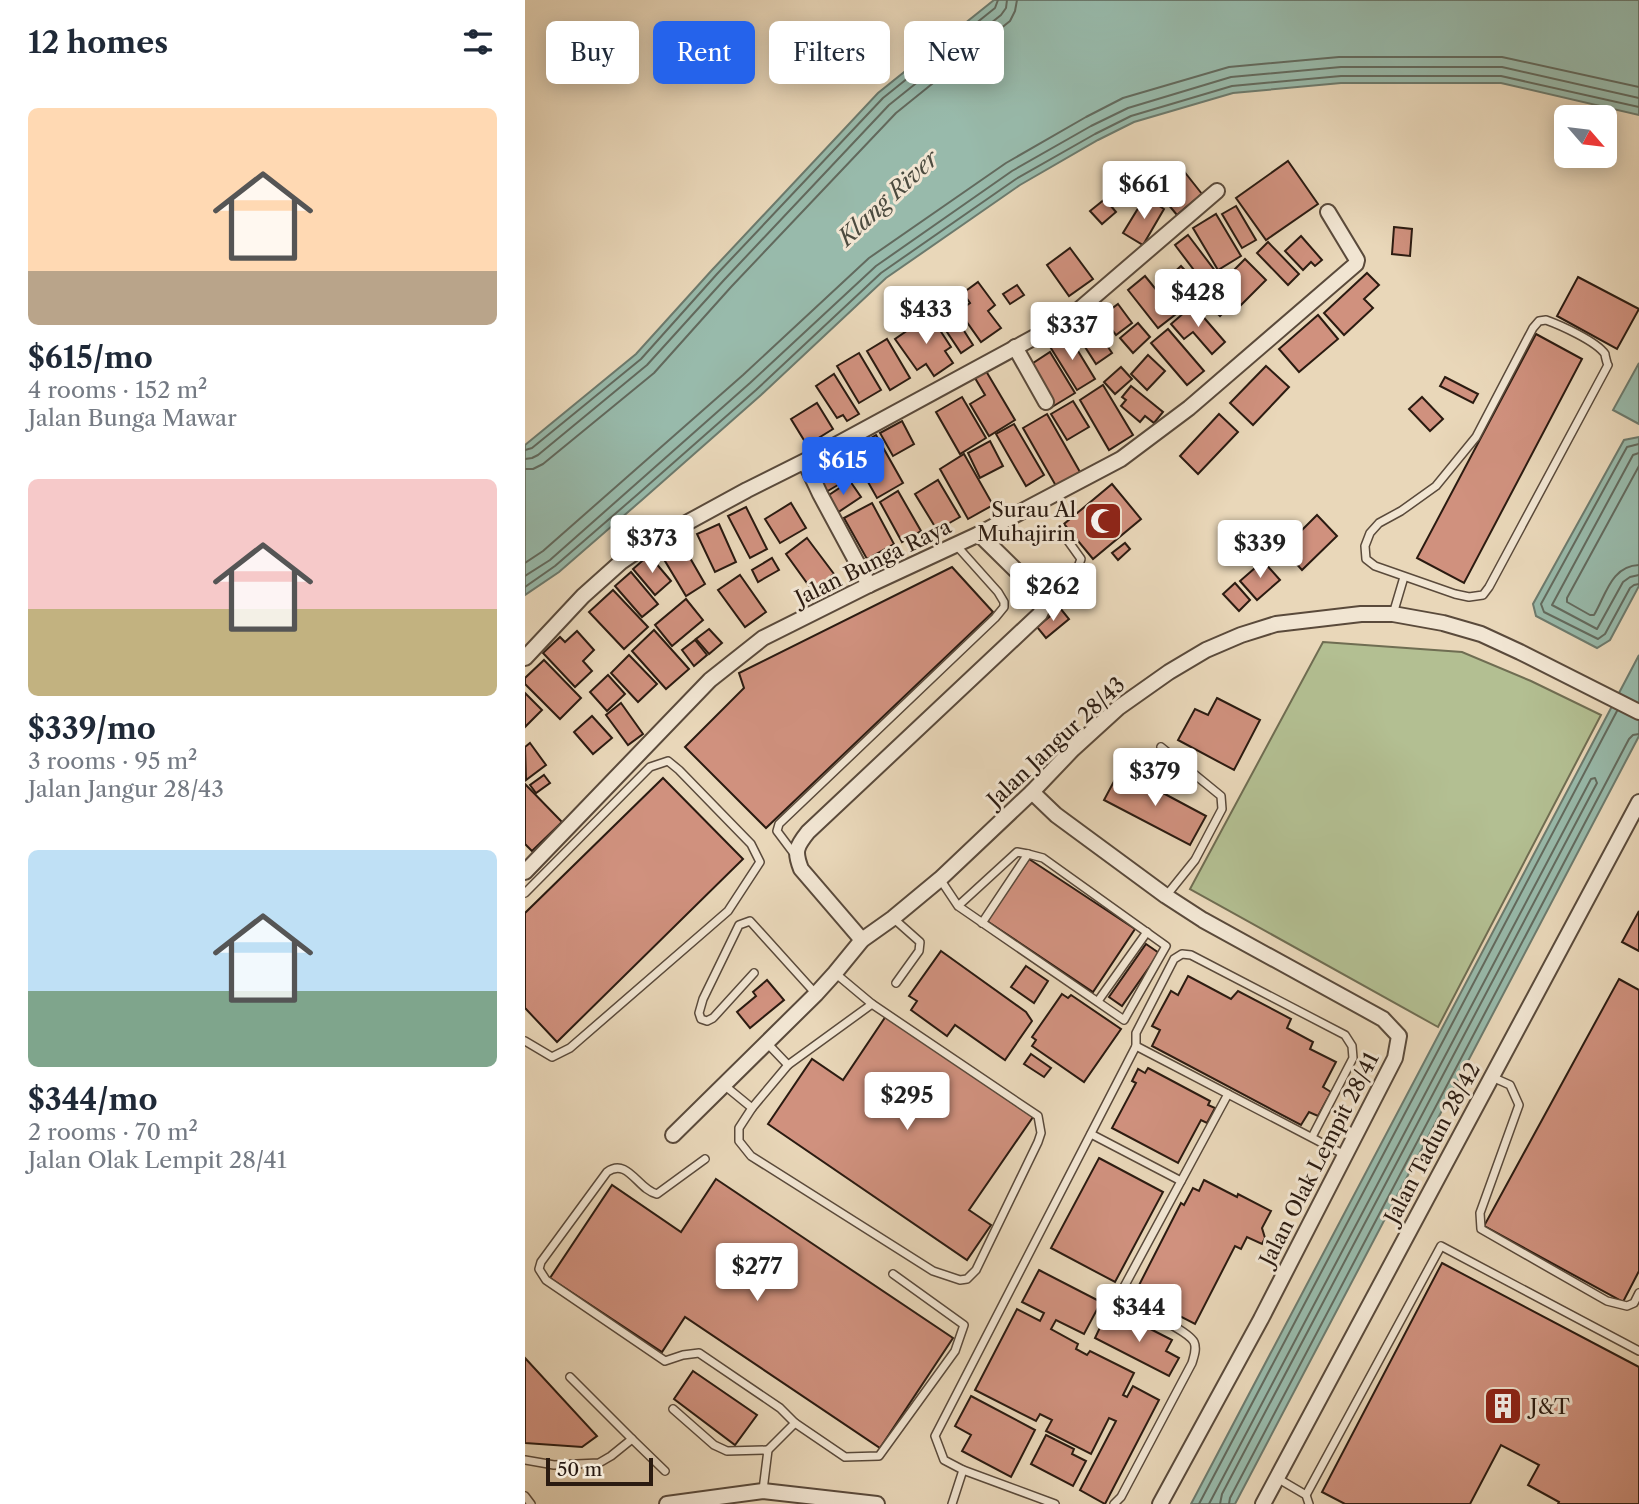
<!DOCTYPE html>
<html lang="en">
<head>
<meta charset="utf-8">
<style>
  body { margin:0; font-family:"Libre Caslon Text",serif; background:#f6f6f7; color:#1f2937; height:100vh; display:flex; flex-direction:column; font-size:26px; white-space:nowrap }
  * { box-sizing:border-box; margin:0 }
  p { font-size:23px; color:#747a83 }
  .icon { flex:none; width:38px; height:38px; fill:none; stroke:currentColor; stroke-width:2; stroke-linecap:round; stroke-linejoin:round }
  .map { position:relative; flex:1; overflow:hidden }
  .sheet { display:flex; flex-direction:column; background:#fff; width:525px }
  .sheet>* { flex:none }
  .banner { position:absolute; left:21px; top:21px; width:665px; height:63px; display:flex; gap:14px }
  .needle { width:46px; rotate:118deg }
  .controls { position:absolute; left:1029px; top:105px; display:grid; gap:14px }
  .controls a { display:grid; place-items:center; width:63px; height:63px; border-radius:10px; background:#fff; box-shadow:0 4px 18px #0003; font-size:35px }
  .scale { position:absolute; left:21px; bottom:18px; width:107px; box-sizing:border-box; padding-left:7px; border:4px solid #2b1b11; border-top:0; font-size:19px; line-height:24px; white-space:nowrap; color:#2b1b11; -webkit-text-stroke:5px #f1e5d2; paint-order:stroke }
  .price { position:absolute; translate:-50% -60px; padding:0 16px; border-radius:7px; background:#fff; color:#222; font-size:23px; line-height:46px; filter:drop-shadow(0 2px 4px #0008) }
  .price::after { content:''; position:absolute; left:50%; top:42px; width:21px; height:16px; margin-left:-10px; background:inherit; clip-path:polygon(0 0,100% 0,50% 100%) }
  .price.active { background:#2563eb; color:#fff }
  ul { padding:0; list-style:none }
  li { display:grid; align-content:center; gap:14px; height:371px; padding:0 28px }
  li span { display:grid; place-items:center; height:217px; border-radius:10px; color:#555 }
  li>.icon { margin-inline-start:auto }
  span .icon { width:126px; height:126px; fill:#fffc; stroke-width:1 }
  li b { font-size:30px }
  h2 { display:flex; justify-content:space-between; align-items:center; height:84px; padding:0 28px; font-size:30px }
  .tag { padding:0 24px; border-radius:10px; background:#fff; box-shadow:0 4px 18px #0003; font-size:24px; line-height:63px }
  .tag.active { background:#2563eb; color:#fff }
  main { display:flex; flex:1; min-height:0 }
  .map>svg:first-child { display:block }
  .green { fill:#b3bf92; stroke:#6f6d52; stroke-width:2 }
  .water { fill:#98baab; stroke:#6c7a6d; stroke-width:2 }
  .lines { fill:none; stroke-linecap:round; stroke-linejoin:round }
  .shore { stroke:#626a5e; stroke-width:2 }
  .building { fill:#d0917e; stroke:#2b1b11; stroke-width:2 }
  .lane-casing { stroke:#5a4a3b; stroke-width:10 }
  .street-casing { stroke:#5a4a3b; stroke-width:18 }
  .lane { stroke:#f1e5d2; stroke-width:7 }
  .street { stroke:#f1e5d2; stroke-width:14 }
  .labels { text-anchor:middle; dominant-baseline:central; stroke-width:6; stroke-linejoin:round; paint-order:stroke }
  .poi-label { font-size:21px; fill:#2b1b11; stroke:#f1e5d2; text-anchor:end }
  .street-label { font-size:21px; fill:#2b1b11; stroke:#f1e5d2 }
  .water-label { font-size:23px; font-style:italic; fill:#4c4b3f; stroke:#f1e5d2 }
</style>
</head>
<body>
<main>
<section class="sheet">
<h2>12 homes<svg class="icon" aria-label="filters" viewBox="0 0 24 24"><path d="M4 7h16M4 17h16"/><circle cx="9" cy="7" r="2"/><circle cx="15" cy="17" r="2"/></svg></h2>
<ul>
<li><span style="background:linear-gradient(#ffd9b3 75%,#b9a48a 0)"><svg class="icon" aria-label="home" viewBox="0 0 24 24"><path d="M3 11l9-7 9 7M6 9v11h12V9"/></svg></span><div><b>$615/mo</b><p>4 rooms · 152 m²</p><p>Jalan Bunga Mawar</p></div></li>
<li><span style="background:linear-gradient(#f6c9c9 60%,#c2b280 0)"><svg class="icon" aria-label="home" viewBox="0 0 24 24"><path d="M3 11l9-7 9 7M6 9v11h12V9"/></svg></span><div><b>$339/mo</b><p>3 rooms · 95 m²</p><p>Jalan Jangur 28/43</p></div></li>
<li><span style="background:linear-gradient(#bfe0f5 65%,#7fa58c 0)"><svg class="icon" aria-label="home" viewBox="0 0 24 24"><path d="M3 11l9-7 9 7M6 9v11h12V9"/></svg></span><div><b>$344/mo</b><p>2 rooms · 70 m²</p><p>Jalan Olak Lempit 28/41</p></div></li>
</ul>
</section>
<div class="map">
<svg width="1114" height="1504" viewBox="0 0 1114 1504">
  <rect width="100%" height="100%" fill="#e9d7b9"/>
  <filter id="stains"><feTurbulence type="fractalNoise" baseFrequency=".00286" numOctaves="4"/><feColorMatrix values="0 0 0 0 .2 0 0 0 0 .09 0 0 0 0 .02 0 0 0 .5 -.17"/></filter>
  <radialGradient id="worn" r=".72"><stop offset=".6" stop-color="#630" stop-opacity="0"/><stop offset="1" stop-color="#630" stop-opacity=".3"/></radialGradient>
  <polygon class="green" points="798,642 937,652 1006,681 1076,715 913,1027 665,889"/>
  <g class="water">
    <polygon points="469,0 1114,0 1114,115 976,83 816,83 708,93 609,122 573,140 495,185 361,278 236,395 118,499 34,572 0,595 0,445 111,354 187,270 353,93"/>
    <polygon points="1114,363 1114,424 1088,410"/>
    <polygon points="1114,437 1114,586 1085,640 1072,648 1011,616 1008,604 1099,440"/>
    <polygon points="1114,655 1114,736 710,1504 666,1504"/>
  </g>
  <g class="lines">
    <g class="shore">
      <polyline points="1114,444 1102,447 1016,604 1019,612 1073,639 1080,634 1105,588 1109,585 1114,584"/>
      <polyline points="0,450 7,448 116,359 192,274 358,98 470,8 473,0"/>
      <polyline points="1114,453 1108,455 1027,605 1072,629 1098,582 1105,577 1114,575"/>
      <polyline points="0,459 7,458 13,455 122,365 199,280 364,105 476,15 481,8 482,0"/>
      <path d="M 1114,466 L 1042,598 L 1042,602 L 1065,615 L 1069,615 C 1081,595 1086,566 1114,565"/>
      <polyline points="0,469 8,469 18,464 129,373 206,287 371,113 485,21 490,11 492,0"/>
      <polyline points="0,563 18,551 218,375 344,258 481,163 561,117 598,98 704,67 814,57 977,57 1114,87"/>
      <polyline points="0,576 25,560 225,383 351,266 487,171 566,126 603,108 706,77 816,67 977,67 1114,98"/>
      <polyline points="0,587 30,566 113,494 231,390 356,273 491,179 570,134 606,116 707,86 816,76 976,76 1114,107"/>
      <polyline points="674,1504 1092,711"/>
      <polyline points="684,1504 1066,779 1070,778 1072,783 697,1494 695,1504"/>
      <polyline points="704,1504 705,1498 1104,739 1108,735 1114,734"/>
    </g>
  </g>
  <g class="building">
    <polygon points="763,161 793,204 741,240 711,198"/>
    <polygon points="658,170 677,194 652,215 632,191"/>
    <polygon points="620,197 639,209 618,245 598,233"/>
    <polygon points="580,199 591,212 577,224 565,211"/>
    <polygon points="711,206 731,240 717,248 697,214"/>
    <polygon points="691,214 716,256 693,270 668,228"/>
    <polygon points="869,227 887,229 885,256 867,254"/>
    <polygon points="663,235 694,276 681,286 650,245"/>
    <polygon points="776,236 797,260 790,266 786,262 778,270 760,251"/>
    <polygon points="743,242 774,274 763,285 732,253"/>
    <polygon points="545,248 568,279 544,296 522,265"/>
    <polygon points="720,259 741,280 716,305 695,284"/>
    <polygon points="656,266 676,288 658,306 644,292 652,285 644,277"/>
    <polygon points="842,273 854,285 839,299 848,308 819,335 799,313"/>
    <polygon points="620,276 651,314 633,328 603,290"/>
    <polygon points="1053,277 1114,309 1092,349 1032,316"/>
    <polygon points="453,282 470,305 463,311 476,328 456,342 434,311 445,303 438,293"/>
    <polygon points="690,283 702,295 697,300 704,307 695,316 676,297"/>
    <polygon points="492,285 499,295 485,304 478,294"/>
    <polygon points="593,304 607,323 591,335 577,316"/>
    <polygon points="668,305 700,342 687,354 668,332 659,339 646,324"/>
    <polygon points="405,315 426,347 420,351 428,363 409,376 401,364 392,370 370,339"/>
    <polygon points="429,315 448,345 436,353 416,323"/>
    <polygon points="793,315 813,339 774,372 754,349"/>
    <polygon points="613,323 625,337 608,353 595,338"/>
    <polygon points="569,326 587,353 571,364 553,336"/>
    <polygon points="643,329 679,371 662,385 626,343"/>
    <polygon points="542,333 570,379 552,390 524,345"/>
    <polygon points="1011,334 1057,359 939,583 892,558"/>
    <polygon points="362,339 385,378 365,390 342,351"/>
    <polygon points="525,352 550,393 527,407 502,367"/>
    <polygon points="334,353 356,390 334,403 312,366"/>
    <polygon points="623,355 640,371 622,390 606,374"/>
    <polygon points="741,366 764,387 728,425 705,403"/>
    <polygon points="596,367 607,379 590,394 579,382"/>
    <polygon points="461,371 490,420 464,436 445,404 460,395 450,378"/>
    <polygon points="309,374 334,414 322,421 318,415 312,418 291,386"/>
    <polygon points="920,377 953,394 948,403 915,386"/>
    <polygon points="578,385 608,435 584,450 555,400"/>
    <polygon points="606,386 638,412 629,423 620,416 615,422 596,406 601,400 597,397"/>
    <polygon points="437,397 461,438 435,454 411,412"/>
    <polygon points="897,397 918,419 905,431 884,409"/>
    <polygon points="548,401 564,427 542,440 526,414"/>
    <polygon points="292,403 308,429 282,445 266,419"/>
    <polygon points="522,414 555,472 531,486 498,428"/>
    <polygon points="694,414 713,432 673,474 655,456"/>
    <polygon points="377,421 389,444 368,456 355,433"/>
    <polygon points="489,424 519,475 501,486 471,434"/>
    <polygon points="351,435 378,483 352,498 325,450"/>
    <polygon points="465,441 478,466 455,478 443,453"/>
    <polygon points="315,452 328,476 301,492 287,469"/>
    <polygon points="439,454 468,505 443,519 415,469"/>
    <polygon points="413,480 435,517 412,530 390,494"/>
    <polygon points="325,481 336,497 312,513 301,497"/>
    <polygon points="587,484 616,519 568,559 539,524"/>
    <polygon points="373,491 396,531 377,542 355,502"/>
    <polygon points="266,503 281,528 255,543 240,519"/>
    <polygon points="347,503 369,544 342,559 319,518"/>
    <polygon points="221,507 242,549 225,558 203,516"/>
    <polygon points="792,515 812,536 777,570 758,549"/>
    <polygon points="194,524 211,562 190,572 172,534"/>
    <polygon points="282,538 309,574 287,590 261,554"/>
    <polygon points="600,543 605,549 593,560 587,553"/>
    <polygon points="157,544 180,584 161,596 137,556"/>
    <polygon points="124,555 146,581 130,595 108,569"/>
    <polygon points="247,558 254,570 233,582 227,570"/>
    <polygon points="738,561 755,580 732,600 715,581"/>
    <polygon points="427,567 468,612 241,828 160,747 219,688 214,673"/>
    <polygon points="106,572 133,604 117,617 90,586"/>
    <polygon points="215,575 241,612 220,627 193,590"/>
    <polygon points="710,583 725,600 714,611 698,594"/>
    <polygon points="88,590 123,627 99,649 64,612"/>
    <polygon points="161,599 178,620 147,646 130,625"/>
    <polygon points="535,608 544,619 521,638 512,627"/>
    <polygon points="184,629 197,643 184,654 171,639"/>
    <polygon points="129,630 164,669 141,689 107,651"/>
    <polygon points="52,631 69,650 58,661 67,671 50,687 18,653 35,637 40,642"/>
    <polygon points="170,640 182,655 169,666 157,650"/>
    <polygon points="104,655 132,684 113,702 86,673"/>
    <polygon points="19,660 56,698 35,719 0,684 0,678"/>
    <polygon points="83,675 100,694 82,711 65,692"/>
    <polygon points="0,693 17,710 0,727"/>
    <polygon points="692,698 735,720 709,770 653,740 670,709 683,715"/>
    <polygon points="96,703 118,734 103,745 81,715"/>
    <polygon points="67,716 87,738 68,754 49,732"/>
    <polygon points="5,743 21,765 1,780 0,747"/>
    <polygon points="595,770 681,816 665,845 579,800"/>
    <polygon points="19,775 25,783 11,793 5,785"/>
    <polygon points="138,778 218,859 32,1042 0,1008 0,913"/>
    <polygon points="0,784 37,822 7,851 0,844"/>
    <polygon points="504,859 610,929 568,992 462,921"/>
    <polygon points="1114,911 1114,951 1097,942"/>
    <polygon points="621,944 634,953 597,1006 584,997"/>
    <polygon points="416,951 501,1012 507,1021 480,1060 430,1025 422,1036 386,1010 392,1001 384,996"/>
    <polygon points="501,966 523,981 509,1003 486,987"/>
    <polygon points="663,976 706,999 713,991 766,1019 762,1028 788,1042 785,1049 811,1062 798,1087 806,1092 793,1116 784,1112 776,1125 627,1046 635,1030 627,1026 646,991 653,995"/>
    <polygon points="1094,979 1114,990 1114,1271 1098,1302 959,1226"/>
    <polygon points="242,980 259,1000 225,1028 212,1012 231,996 228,992"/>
    <polygon points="537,994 543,998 546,995 596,1029 559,1082 507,1046 511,1040 507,1037"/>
    <polygon points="361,1016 508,1117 444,1210 466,1225 442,1260 243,1124 287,1059 318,1080"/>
    <polygon points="506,1054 526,1068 519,1077 499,1064"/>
    <polygon points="623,1068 685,1101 683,1105 690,1108 682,1123 676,1120 653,1163 587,1128 611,1083 607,1081 613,1069 620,1073"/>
    <polygon points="574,1158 638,1192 590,1282 526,1248"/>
    <polygon points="191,1179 428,1338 355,1448 160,1317 137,1352 25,1278 87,1185 156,1232"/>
    <polygon points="679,1180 712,1197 713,1194 746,1211 737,1228 740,1238 737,1244 722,1237 716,1249 710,1246 670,1324 610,1293 656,1203 659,1205 668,1188 674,1191"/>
    <polygon points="917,1263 1114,1367 1114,1504 1033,1504 1034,1502 1003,1485 1014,1465 976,1445 945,1504 820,1504 797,1492"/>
    <polygon points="514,1270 576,1302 559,1334 531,1320 526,1329 553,1344 551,1349 562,1355 565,1351 609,1373 598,1395 602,1397 608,1386 634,1400 580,1504 555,1490 591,1421 584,1418 566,1454 521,1431 527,1420 515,1414 511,1421 450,1390 492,1309 515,1321 519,1313 497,1302"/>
    <polygon points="596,1314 647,1340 641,1351 654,1358 644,1376 570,1338 578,1321 590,1327"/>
    <polygon points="0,1358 72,1436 57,1447 0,1443"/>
    <polygon points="168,1371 232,1415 210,1445 149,1399"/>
    <polygon points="446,1396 510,1430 486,1477 437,1451 446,1435 430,1426"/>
    <polygon points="521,1435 549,1449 547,1454 561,1461 548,1486 506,1464"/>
  </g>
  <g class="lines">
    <defs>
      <g id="lane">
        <path d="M 1021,320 C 1035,325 1071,341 1080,354 C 1080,355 1082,364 1083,365 L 964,587 L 958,595 L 944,597 L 930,594 L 850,566 L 841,559 L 840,546 L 845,533 L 854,523 L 876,511 L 911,486 L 951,437 L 1008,328 L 1014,321 Z"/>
        <polyline points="519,605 553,567 556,559 541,538"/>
        <polyline points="868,614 879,577"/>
        <polyline points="636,747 696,796 697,809 670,860 641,896"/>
        <polyline points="270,855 252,831 254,824 470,618 479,607 479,602 473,592 431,545"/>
        <polyline points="415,879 433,906 599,1020 641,946 518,858 503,854 492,852 433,906"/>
        <polyline points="0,893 125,767 143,761 154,770 226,844 235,862 203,911 45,1048 27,1057 0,1041"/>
        <polyline points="368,918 395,942 394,951 371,983"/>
        <polyline points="457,923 503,854"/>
        <polyline points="229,973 188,1018 182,1021 176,1019 174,1013 178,999 214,925 225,921 291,994"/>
        <polyline points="573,1001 622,932"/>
        <polyline points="242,1043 263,1065 347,1004"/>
        <polyline points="611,1046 611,1033 649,959 657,954 666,955 820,1035 827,1046 828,1058 787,1137"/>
        <polyline points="967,1077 985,1085 994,1105 955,1213 956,1229 1082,1301 1102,1306 1109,1303 1114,1293"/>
        <polyline points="199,1085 227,1108 214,1128 214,1141 226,1156 408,1271 435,1280 442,1279 451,1270 513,1142 516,1133 513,1116 347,1004 310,973"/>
        <polyline points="227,1108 263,1065"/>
        <polyline points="566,1134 656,1181"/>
        <path d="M 180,1159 L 132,1194 C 113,1190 103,1157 82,1172 L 16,1262 L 14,1269 L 21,1280 L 140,1361 L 158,1355 L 174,1353 L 255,1408 L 270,1423 L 243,1450 L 238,1490"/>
        <polyline points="148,1409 189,1445 202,1451 243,1450"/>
        <polyline points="270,1423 320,1457 354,1456 430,1351 439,1325 368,1274"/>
        <polyline points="107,1439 140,1471"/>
        <polyline points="0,1460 29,1465 74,1463 86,1456 107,1439 45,1377"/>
        <polyline points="752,1478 781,1495 784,1504"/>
        <polyline points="781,1495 916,1246 1114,1351"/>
        <polyline points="0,1496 6,1504"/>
        <polyline points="427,1504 438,1470"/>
        <polyline points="530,1504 438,1470 419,1460 410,1436 611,1046 820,1155"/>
        <path d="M 589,1504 L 596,1497 L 667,1363 C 669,1356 672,1349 669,1342 C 662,1329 608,1306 593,1298 L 703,1094"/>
      </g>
      <g id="street">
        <polyline points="490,347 521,402"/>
        <polyline points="280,462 295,494 344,585"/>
        <polyline points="0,658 58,596 96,562 121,545 222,490 298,452 543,319 692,191"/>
        <polyline points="507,792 531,815 641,896 678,920 858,1019 874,1036 870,1058 736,1319 635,1504"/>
        <polyline points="0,872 185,680 238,638 344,585 454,534 596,459 664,408 831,264 832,260 803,212"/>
        <path d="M 337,940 L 276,869 C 269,851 271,847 283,832 L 515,614 L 519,605 L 515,594 L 454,534"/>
        <polyline points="148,1135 291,994 310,973 337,940 368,918 415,879 507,792 548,749 593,708 644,672 681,650 716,635 751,624 836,614 868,614 918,623 956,634 995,652 1114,712"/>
        <polyline points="142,1504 238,1491 352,1504"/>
        <polyline points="738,1504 1114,802"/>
      </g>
    </defs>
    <use href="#lane" class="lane-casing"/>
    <use href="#street" class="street-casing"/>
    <use href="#lane" class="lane"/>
    <use href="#street" class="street"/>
  </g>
  <defs>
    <symbol id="mosque-square" viewBox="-11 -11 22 22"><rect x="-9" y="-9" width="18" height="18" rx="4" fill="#8f2418" stroke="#f1e5d2"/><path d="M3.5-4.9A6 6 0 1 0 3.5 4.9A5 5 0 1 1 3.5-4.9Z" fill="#fff"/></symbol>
    <symbol id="building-square" viewBox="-11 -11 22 22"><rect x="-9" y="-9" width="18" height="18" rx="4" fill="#8f2418" stroke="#f1e5d2"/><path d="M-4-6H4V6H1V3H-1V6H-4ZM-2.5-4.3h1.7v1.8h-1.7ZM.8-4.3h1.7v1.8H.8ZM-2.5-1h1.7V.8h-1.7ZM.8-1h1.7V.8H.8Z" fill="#fff"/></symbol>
  </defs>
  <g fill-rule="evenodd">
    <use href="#mosque-square" x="556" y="499" width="44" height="44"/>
    <use href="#building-square" x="956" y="1384" width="44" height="44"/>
  </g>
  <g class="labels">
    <g class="poi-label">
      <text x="551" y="509">Surau Al<tspan x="551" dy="24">Muhajirin</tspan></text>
      <text x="1005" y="1406" text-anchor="start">J&amp;T</text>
    </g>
    <g class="street-label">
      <text transform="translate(348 562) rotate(-26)">Jalan Bunga Raya</text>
      <text transform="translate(531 742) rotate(-43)">Jalan Jangur 28/43</text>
      <text transform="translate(907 1143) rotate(-62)">Jalan Tadun 28/42</text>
      <text transform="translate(794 1159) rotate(-63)">Jalan Olak Lempit 28/41</text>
    </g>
    <g class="water-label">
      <text transform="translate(363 198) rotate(-43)">Klang River</text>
    </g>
  </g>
  <rect width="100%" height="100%" filter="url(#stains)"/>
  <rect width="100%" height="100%" fill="url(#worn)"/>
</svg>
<div class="controls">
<a><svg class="needle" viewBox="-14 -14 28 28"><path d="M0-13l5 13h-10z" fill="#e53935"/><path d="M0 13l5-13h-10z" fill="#747a83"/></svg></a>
</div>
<div class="scale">50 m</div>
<b class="price" style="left:619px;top:221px">$661</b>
<b class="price" style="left:673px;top:329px">$428</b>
<b class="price" style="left:401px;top:346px">$433</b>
<b class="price" style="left:547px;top:362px">$337</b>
<b class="price active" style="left:318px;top:497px">$615</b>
<b class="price" style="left:127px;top:575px">$373</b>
<b class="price" style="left:735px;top:580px">$339</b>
<b class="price" style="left:528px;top:623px">$262</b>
<b class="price" style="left:630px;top:808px">$379</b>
<b class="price" style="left:382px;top:1132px">$295</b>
<b class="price" style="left:232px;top:1303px">$277</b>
<b class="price" style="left:614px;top:1344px">$344</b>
<div class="banner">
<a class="tag">Buy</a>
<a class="tag active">Rent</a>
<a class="tag">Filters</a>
<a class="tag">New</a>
</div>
</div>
</main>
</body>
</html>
